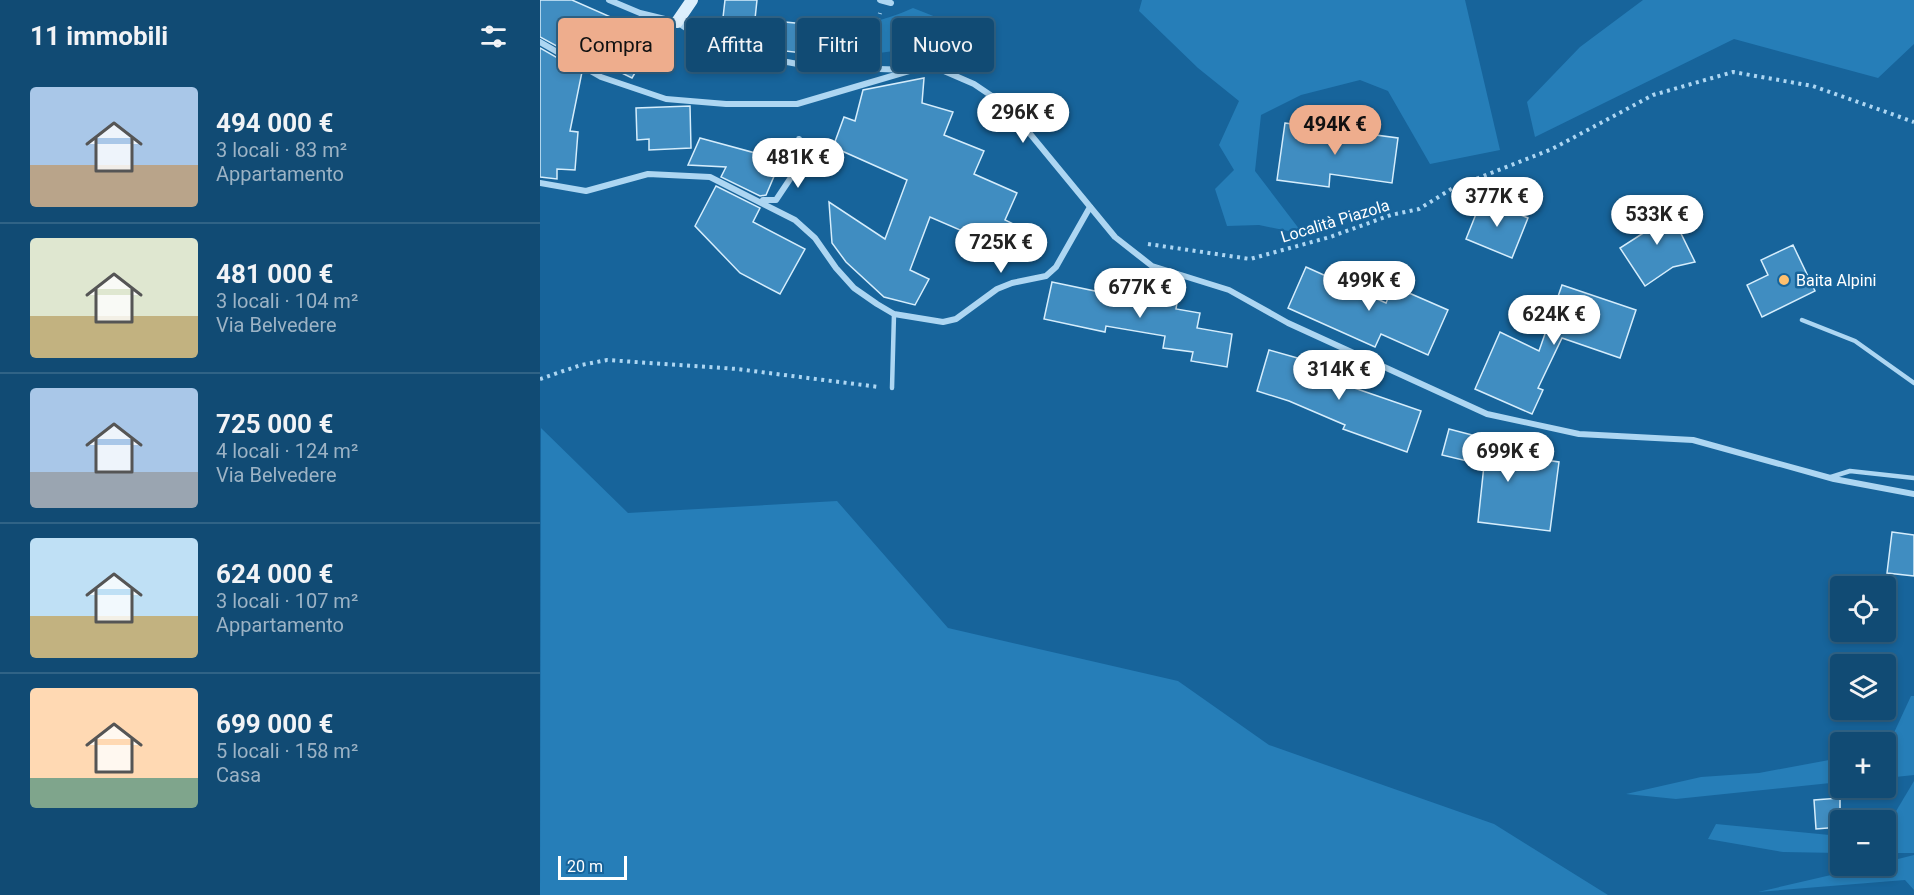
<!DOCTYPE html>
<html lang="it">
<head>
<meta charset="utf-8">
<style>
  body { margin:0; font-family:Roboto,sans-serif; background:#1e557c; color:#f1f3f6; height:100vh; display:flex; flex-direction:column; font-size:22px; white-space:nowrap }
  * { box-sizing:border-box; margin:0 }
  p { font-size:20px; color:#9cb3c5 }
  .icon { flex:none; width:33px; height:33px; fill:none; stroke:currentColor; stroke-width:2; stroke-linecap:round; stroke-linejoin:round }
  .map { position:relative; flex:1; overflow:hidden }
  .drawer { display:flex; flex-direction:column; background:#114b74; width:540px }
  .drawer>* { flex:none }
  .hud { position:absolute; left:18px; top:18px; width:570px; height:54px; display:flex; gap:12px }
  .tools { position:absolute; left:1290px; top:576px; display:grid; gap:12px }
  .tools a { display:grid; place-items:center; width:66px; height:66px; border-radius:6px; background:#114b74; box-shadow:0 3px 9px #0003,0 0 0 2px #306386; font-size:30px }
  .scale { position:absolute; left:18px; bottom:15px; width:69px; box-sizing:border-box; padding-left:6px; border:3px solid #fff; border-top:0; font-size:16px; line-height:21px; white-space:nowrap; color:#fff; -webkit-text-stroke:4px #17649b; paint-order:stroke }
  .price { position:absolute; translate:-50% -51px; padding:0 14px; border-radius:21px; background:#fff; color:#222; font-size:20px; line-height:39px; filter:drop-shadow(0 2px 3px #0008) }
  .price::after { content:''; position:absolute; left:50%; top:36px; width:18px; height:14px; margin-left:-9px; background:inherit; clip-path:polygon(0 0,100% 0,50% 100%) }
  .price.on { background:#eead8d; color:#111 }
  ul { padding:0; list-style:none }
  li { display:flex; align-items:center; gap:18px; height:150px; padding:0 30px }
  li+li { border-top:2px solid #306386 }
  li span { display:grid; place-items:center; flex:none; width:168px; height:120px; border-radius:6px; color:#555 }
  li>.icon { margin-inline-start:auto }
  span .icon { width:72px; height:72px; fill:#fffc; stroke-width:1 }
  li b { font-size:26px }
  h2 { display:flex; justify-content:space-between; align-items:center; height:72px; padding:0 30px; font-size:26px }
  .pill { padding:0 21px; border-radius:6px; background:#114b74; box-shadow:0 3px 9px #0003,0 0 0 2px #306386; font-size:21px; line-height:54px }
  .pill.on { background:#eead8d; color:#111 }
  main { display:flex; flex:1; min-height:0 }
  .map>svg:first-child { display:block }
  .green { fill:#267eb8 }
  .building { fill:#408dc1; stroke:#d5edfc; stroke-width:1.5 }
  .lines { fill:none; stroke-linecap:round; stroke-linejoin:round }
  .path { stroke:#add6f2; stroke-width:4; stroke-dasharray:3 4.5; stroke-linecap:butt }
  .lane { stroke:#add6f2; stroke-width:4.5 }
  .street { stroke:#add6f2; stroke-width:6 }
  .secondary { stroke:#dceffc; stroke-width:12 }
  .poi-dot { fill:#ffc06e; stroke:#17649b; stroke-width:2 }
  .labels { text-anchor:middle; dominant-baseline:central; stroke-width:5; stroke-linejoin:round; paint-order:stroke }
  .street-label { font-size:16px; fill:#fff; stroke:#17649b }
  .poi-label { font-size:16px; fill:#fff; stroke:#17649b; text-anchor:start }
</style>
</head>
<body>
<main>
<section class="drawer">
<h2>11 immobili<svg class="icon" aria-label="filters" viewBox="0 0 24 24"><path d="M4 7h16M4 17h16"/><circle cx="9" cy="7" r="2"/><circle cx="15" cy="17" r="2"/></svg></h2>
<ul>
<li><span style="background:linear-gradient(#a9c7e8 65%,#b9a48a 0)"><svg class="icon" aria-label="home" viewBox="0 0 24 24"><path d="M3 11l9-7 9 7M6 9v11h12V9"/></svg></span><div><b>494 000 €</b><p>3 locali · 83 m²</p><p>Appartamento</p></div></li>
<li><span style="background:linear-gradient(#dfe7d0 65%,#c2b280 0)"><svg class="icon" aria-label="home" viewBox="0 0 24 24"><path d="M3 11l9-7 9 7M6 9v11h12V9"/></svg></span><div><b>481 000 €</b><p>3 locali · 104 m²</p><p>Via Belvedere</p></div></li>
<li><span style="background:linear-gradient(#a9c7e8 70%,#9aa5b1 0)"><svg class="icon" aria-label="home" viewBox="0 0 24 24"><path d="M3 11l9-7 9 7M6 9v11h12V9"/></svg></span><div><b>725 000 €</b><p>4 locali · 124 m²</p><p>Via Belvedere</p></div></li>
<li><span style="background:linear-gradient(#bfe0f5 65%,#c2b280 0)"><svg class="icon" aria-label="home" viewBox="0 0 24 24"><path d="M3 11l9-7 9 7M6 9v11h12V9"/></svg></span><div><b>624 000 €</b><p>3 locali · 107 m²</p><p>Appartamento</p></div></li>
<li><span style="background:linear-gradient(#ffd9b3 75%,#7fa58c 0)"><svg class="icon" aria-label="home" viewBox="0 0 24 24"><path d="M3 11l9-7 9 7M6 9v11h12V9"/></svg></span><div><b>699 000 €</b><p>5 locali · 158 m²</p><p>Casa</p></div></li>
</ul>
</section>
<div class="map">
<svg width="1374" height="895" viewBox="0 0 1374 895">
  <rect width="100%" height="100%" fill="#17649b"/>
  <g class="green">
    <polygon points="602,0 925,0 960,150 890,164 848,91 820,80 761,95 721,115 715,171 763,234 719,225 687,226 675,189 694,170 679,145 699,101 658,68 599,11"/>
    <polygon points="1103,0 1374,0 1374,44 1338,78 1194,39 995,137 987,102 1040,47"/>
    <path d="M 373,8 L 406,21 L 384,47 L 309,57 L 287,54 L 281,34 C 312,26 344,22 373,8 Z"/>
    <polygon points="1,428 88,513 297,501 408,628 638,681 729,745 954,824 1068,895 0,895"/>
    <polygon points="1371,696 1374,696 1374,775 1346,778 1346,750"/>
    <polygon points="1300,758 1300,782 1136,799 1086,794 1161,777 1219,773"/>
    <polygon points="1374,781 1374,853 1346,853 1346,828"/>
    <polygon points="1176,824 1300,836 1300,853 1243,852 1168,839"/>
    <polygon points="1374,855 1374,890 1365,880 1218,892 1330,866 1346,866 1346,862"/>
  </g>
  <g class="building">
    <polygon points="0,0 32,0 116,37 92,78 45,55 44,61 0,37"/>
    <polygon points="185,0 217,0 215,19 265,24 263,53 180,44"/>
    <polygon points="0,48 42,72 30,131 38,132 35,170 17,169 17,179 0,177"/>
    <polygon points="384,78 382,103 413,112 404,135 444,151 434,174 477,193 465,220 488,231 478,255 390,217 370,270 389,279 375,305 344,297 306,262 292,243 289,202 345,239 367,180 293,147 304,117 315,121 323,90"/>
    <polygon points="150,106 151,148 109,150 109,139 97,140 96,108"/>
    <polygon points="745,123 858,138 852,183 790,174 789,187 737,180"/>
    <polygon points="160,138 241,160 226,195 220,196 181,177 186,167 148,165"/>
    <polygon points="176,186 220,208 213,222 265,249 240,294 200,273 155,226"/>
    <polygon points="942,199 988,218 972,258 926,239"/>
    <polygon points="1128,207 1155,262 1133,267 1105,286 1080,248 1105,232 1094,216"/>
    <polygon points="1253,245 1275,291 1222,317 1207,285 1228,275 1221,260"/>
    <polygon points="766,267 846,303 853,286 908,310 888,355 841,334 835,347 748,308"/>
    <polygon points="512,282 598,300 601,284 639,290 636,309 660,313 657,328 692,334 687,367 651,361 653,352 623,348 625,336 566,326 565,332 504,319"/>
    <polygon points="1022,285 1096,310 1080,358 1022,338 998,388 1003,390 992,414 935,389 960,332 999,351"/>
    <polygon points="729,350 761,359 759,363 795,378 794,381 881,411 867,452 803,429 805,425 749,401 717,391"/>
    <polygon points="909,429 959,442 956,453 1019,462 1010,531 938,522 944,465 902,455"/>
    <polygon points="1352,532 1374,535 1374,576 1347,573"/>
    <polygon points="1300,798 1300,827 1276,829 1274,800"/>
  </g>
  <g class="lines">
    <g class="path">
      <path d="M 300,54 C 304,40 322,30 336,26 L 340,13"/>
      <polyline points="608,244 710,259 790,237 851,215 879,209 913,188 1012,149 1113,95 1193,72 1273,86 1374,122"/>
      <polyline points="0,379 41,365 67,360 197,369 339,387"/>
    </g>
    <g class="lane">
      <polyline points="1262,320 1315,341 1374,383"/>
      <polyline points="352,388 354,314"/>
      <polyline points="1291,477 1310,471 1374,478"/>
    </g>
    <g class="street">
      <polyline points="69,0 100,13 137,22 177,49 274,67 404,71 434,84 468,107 575,237 612,266 689,290 748,323 947,414 1039,434 1153,440 1294,479 1374,494"/>
      <polyline points="340,0 351,3"/>
      <polyline points="0,42 61,77 126,99 186,104 257,104 369,71"/>
      <polyline points="0,183 46,191 108,174 170,177 255,220 275,238 296,268 314,288 337,304 354,314 403,322 416,319 457,289 472,283 506,276 516,267 550,207"/>
      <polyline points="223,200 236,200 252,176 259,139"/>
    </g>
    <polyline class="secondary" points="137,22 152,0"/>
  </g>
  <circle class="poi-dot" cx="1244" cy="280" r="6"/>
  <g class="labels">
    <g class="street-label">
      <text transform="translate(795 221) rotate(-17)">Località Piazola</text>
    </g>
    <g class="poi-label">
      <text x="1256" y="280">Baita Alpini</text>
    </g>
  </g>
</svg>
<div class="tools">
<a><svg class="icon" aria-label="locate" viewBox="0 0 24 24"><circle cx="12" cy="12" r="6"/><path d="M12 2v4M12 18v4M2 12h4M18 12h4"/></svg></a>
<a><svg class="icon" aria-label="layers" viewBox="0 0 24 24"><path d="M12 4l9 5-9 5-9-5zM3 14l9 5 9-5"/></svg></a>
<a>+</a>
<a>−</a>
</div>
<div class="scale">20 m</div>
<b class="price" style="left:483px;top:144px">296K €</b>
<b class="price on" style="left:795px;top:156px">494K €</b>
<b class="price" style="left:258px;top:189px">481K €</b>
<b class="price" style="left:957px;top:228px">377K €</b>
<b class="price" style="left:1117px;top:246px">533K €</b>
<b class="price" style="left:461px;top:274px">725K €</b>
<b class="price" style="left:829px;top:312px">499K €</b>
<b class="price" style="left:600px;top:319px">677K €</b>
<b class="price" style="left:1014px;top:346px">624K €</b>
<b class="price" style="left:799px;top:401px">314K €</b>
<b class="price" style="left:968px;top:483px">699K €</b>
<div class="hud">
<a class="pill on">Compra</a>
<a class="pill">Affitta</a>
<a class="pill">Filtri</a>
<a class="pill">Nuovo</a>
</div>
</div>
</main>
</body>
</html>
